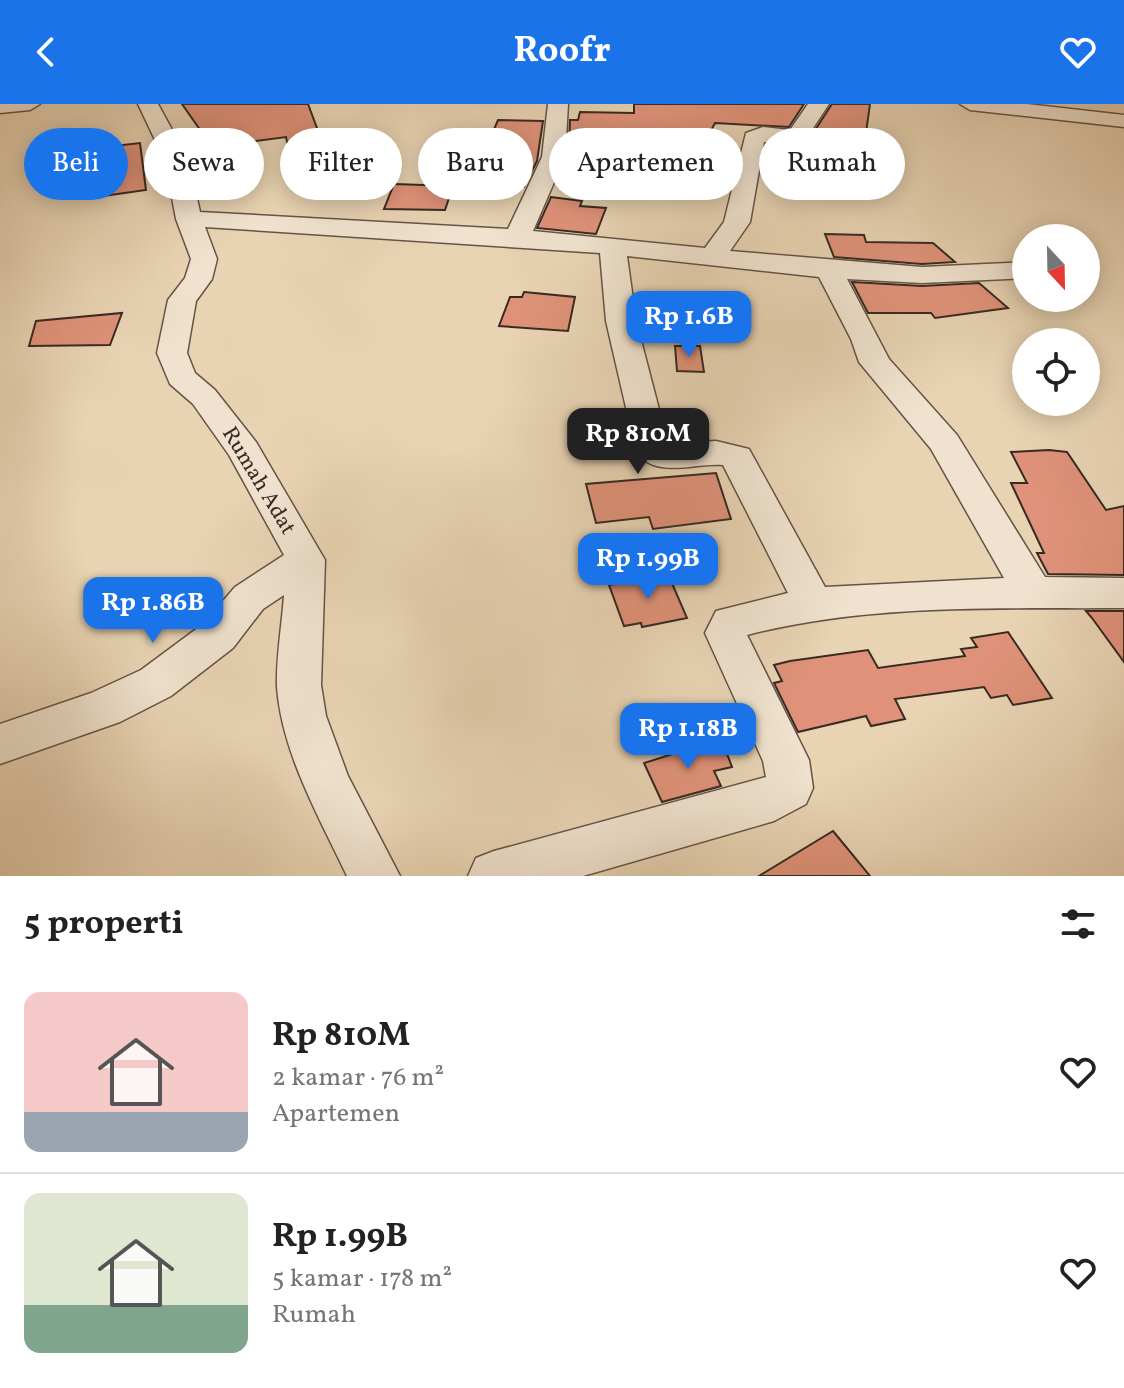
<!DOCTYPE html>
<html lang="id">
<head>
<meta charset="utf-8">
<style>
  body { margin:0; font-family:Vollkorn,serif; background:#f2f2f2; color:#222; height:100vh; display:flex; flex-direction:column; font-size:30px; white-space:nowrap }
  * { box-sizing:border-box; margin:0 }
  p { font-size:26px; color:#767676 }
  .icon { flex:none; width:44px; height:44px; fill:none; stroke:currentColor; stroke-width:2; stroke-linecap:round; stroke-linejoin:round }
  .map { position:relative; height:772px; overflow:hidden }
  .sheet { display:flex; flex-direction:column; background:#fff; flex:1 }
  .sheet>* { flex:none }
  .banner { position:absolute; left:24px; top:24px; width:1076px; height:72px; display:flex; gap:16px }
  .needle { width:52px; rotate:158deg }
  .fabs { position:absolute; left:1012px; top:120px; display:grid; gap:16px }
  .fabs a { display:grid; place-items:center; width:88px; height:88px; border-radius:50%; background:#fff; box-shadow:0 4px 20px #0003; font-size:40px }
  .price { position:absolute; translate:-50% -68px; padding:0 18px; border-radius:16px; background:#1a73e8; color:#fff; font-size:26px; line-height:52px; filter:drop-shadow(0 2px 4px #0008) }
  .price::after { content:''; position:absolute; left:50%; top:48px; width:24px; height:18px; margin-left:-12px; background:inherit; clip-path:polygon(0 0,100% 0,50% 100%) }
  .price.current { background:#222; color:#fff }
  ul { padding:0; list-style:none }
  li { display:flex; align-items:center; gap:24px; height:200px; padding:0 24px }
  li+li { border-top:2px solid #e0e0e0 }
  li span { display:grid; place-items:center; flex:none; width:224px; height:160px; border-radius:16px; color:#555 }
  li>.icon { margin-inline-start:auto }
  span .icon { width:96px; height:96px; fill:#fffc; stroke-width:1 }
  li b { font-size:34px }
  h2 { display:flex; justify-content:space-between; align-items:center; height:96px; padding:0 24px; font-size:34px }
  .pill { padding:0 28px; border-radius:36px; background:#fff; box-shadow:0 4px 20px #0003; font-size:28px; line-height:72px }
  .pill.current { background:#1a73e8; color:#fff }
  header { display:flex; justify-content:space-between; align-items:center; height:104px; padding:0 24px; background:#1a73e8; color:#fff; font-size:36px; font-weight:700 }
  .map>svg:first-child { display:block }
  .building { fill:#df9279; stroke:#372a23; stroke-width:2 }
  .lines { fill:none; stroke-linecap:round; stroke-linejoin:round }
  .street-casing { stroke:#635447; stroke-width:3 }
  .street { fill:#f0e2ce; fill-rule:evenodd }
  .labels { text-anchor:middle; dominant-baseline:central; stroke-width:7; stroke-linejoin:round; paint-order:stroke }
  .street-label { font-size:22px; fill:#372a23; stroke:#f0e2ce }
</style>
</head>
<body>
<header><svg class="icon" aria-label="back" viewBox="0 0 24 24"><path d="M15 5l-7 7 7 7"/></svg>Roofr<svg class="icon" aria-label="heart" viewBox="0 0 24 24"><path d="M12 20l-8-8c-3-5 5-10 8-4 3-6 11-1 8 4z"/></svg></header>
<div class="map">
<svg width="1124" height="772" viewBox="0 0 1124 772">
  <rect width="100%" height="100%" fill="#e8d3b3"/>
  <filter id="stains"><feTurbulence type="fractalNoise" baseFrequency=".0025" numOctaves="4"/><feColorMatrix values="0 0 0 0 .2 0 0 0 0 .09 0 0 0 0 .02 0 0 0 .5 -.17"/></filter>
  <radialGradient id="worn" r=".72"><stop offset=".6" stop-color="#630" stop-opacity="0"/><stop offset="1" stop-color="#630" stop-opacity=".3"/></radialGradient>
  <g class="building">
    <polygon points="182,0 308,0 327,51 291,56 286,33 212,43"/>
    <polygon points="634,0 804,0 789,23 715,19 697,53 569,41 570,16 578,16 580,8 634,9"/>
    <polygon points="832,0 870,0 861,65 769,58 777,45 767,41 806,40"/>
    <polygon points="498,16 543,17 537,57 524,83 470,81"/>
    <polygon points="140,39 146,86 96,93 97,44"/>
    <polygon points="394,80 453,82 445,106 384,105"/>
    <polygon points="551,93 582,97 580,102 606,104 596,130 537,124"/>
    <polygon points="825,130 864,131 866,138 933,139 955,158 922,160 834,153"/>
    <polygon points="852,178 922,182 979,179 1008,204 935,214 931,209 868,209"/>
    <polygon points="524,188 575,193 568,227 499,222 510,193 522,193"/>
    <polygon points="122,209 110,241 29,242 36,217"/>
    <polygon points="675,242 700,242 704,268 677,267"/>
    <polygon points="1049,346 1067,348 1106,406 1124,402 1124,471 1048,470 1037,449 1044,449 1011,379 1027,379 1011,348"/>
    <polygon points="716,369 731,415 653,425 649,413 596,419 586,380"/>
    <polygon points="668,470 687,514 642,523 641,519 624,522 609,481"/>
    <polygon points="1086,507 1124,507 1124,558 1092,514"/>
    <polygon points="1008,528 1052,594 1013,601 1007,591 991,594 984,583 895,595 905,615 871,622 866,612 798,628 774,579 782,577 774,561 790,557 868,546 878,564 965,552 961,545 977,543 971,534"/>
    <polygon points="723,639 732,663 714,667 721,682 662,698 644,659 701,641 703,644"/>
    <polygon points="833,727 870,772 759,772"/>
  </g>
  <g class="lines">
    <defs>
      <g id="street">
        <polygon points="0,0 40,0 30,6 0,9"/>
        <path d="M 138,0 L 158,0 L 189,57 L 200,108 L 508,125 L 542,53 L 548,0 L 568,0 L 565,53 L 533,127 L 705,144 L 724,118 L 746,29 L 763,23 L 790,26 L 808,0 L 829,0 L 804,38 L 764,38 L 750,118 L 730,147 L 922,163 L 1026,158 L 1026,174 L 922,179 L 847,175 L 889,255 L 957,331 L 1045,473 L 1124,474 L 1124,504 C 998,505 870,499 747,531 L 809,656 L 813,684 L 806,700 L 774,717 L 583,772 L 468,772 L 476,754 L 494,747 L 766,673 L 763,657 L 705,529 L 716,507 L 788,489 L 723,361 C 696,358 654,376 636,347 L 606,217 L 600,149 L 205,123 L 217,155 L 212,175 L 196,197 L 187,249 L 195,269 L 215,286 L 256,338 L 325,456 L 321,581 L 326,612 L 348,672 L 400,772 L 347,772 C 319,713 282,649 277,583 C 276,553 282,521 284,491 L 263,505 L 233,544 L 171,592 L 120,618 L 0,660 L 0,620 L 91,589 L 141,566 L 203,520 L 235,483 L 284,451 L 229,351 L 193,300 L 170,280 L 157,249 L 168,196 L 185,174 L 191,155 L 176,115 L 165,57 ZM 627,152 L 819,173 L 851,235 L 859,258 L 931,345 L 1004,474 L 825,483 L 749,345 L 716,337 L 668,340 L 636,217 Z"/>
        <polygon points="960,0 1027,0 1124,11 1124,23 970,6"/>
      </g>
    </defs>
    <use href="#street" class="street-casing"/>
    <use href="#street" class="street"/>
  </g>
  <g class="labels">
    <g class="street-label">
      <text transform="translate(258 377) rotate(59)">Rumah Adat</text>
    </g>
  </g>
  <rect width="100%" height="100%" filter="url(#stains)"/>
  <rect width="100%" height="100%" fill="url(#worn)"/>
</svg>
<div class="fabs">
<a><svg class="needle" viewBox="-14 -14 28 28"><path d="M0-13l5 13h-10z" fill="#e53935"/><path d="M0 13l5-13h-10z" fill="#767676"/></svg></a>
<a><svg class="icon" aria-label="locate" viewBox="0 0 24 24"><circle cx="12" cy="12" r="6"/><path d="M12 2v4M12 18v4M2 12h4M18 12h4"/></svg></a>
</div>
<b class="price" style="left:689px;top:255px">Rp 1.6B</b>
<b class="price current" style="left:638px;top:372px">Rp 810M</b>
<b class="price" style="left:648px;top:497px">Rp 1.99B</b>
<b class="price" style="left:153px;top:541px">Rp 1.86B</b>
<b class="price" style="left:688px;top:667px">Rp 1.18B</b>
<div class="banner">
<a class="pill current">Beli</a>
<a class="pill">Sewa</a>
<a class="pill">Filter</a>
<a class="pill">Baru</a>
<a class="pill">Apartemen</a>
<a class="pill">Rumah</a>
</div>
</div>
<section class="sheet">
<h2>5 properti<svg class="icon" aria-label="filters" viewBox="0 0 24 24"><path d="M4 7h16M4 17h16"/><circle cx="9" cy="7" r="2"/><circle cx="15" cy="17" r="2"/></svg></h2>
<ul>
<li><span style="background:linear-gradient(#f6c9c9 75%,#9aa5b1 0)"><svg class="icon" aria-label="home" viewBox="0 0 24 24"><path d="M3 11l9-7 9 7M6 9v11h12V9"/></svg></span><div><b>Rp 810M</b><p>2 kamar · 76 m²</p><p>Apartemen</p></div><svg class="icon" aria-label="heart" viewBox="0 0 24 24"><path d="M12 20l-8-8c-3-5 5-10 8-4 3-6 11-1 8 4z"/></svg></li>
<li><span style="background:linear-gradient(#dfe7d0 70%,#7fa58c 0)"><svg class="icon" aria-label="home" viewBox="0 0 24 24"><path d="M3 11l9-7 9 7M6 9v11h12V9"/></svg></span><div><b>Rp 1.99B</b><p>5 kamar · 178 m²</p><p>Rumah</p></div><svg class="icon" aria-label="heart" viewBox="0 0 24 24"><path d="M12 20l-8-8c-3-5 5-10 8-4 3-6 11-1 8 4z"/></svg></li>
</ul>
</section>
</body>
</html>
